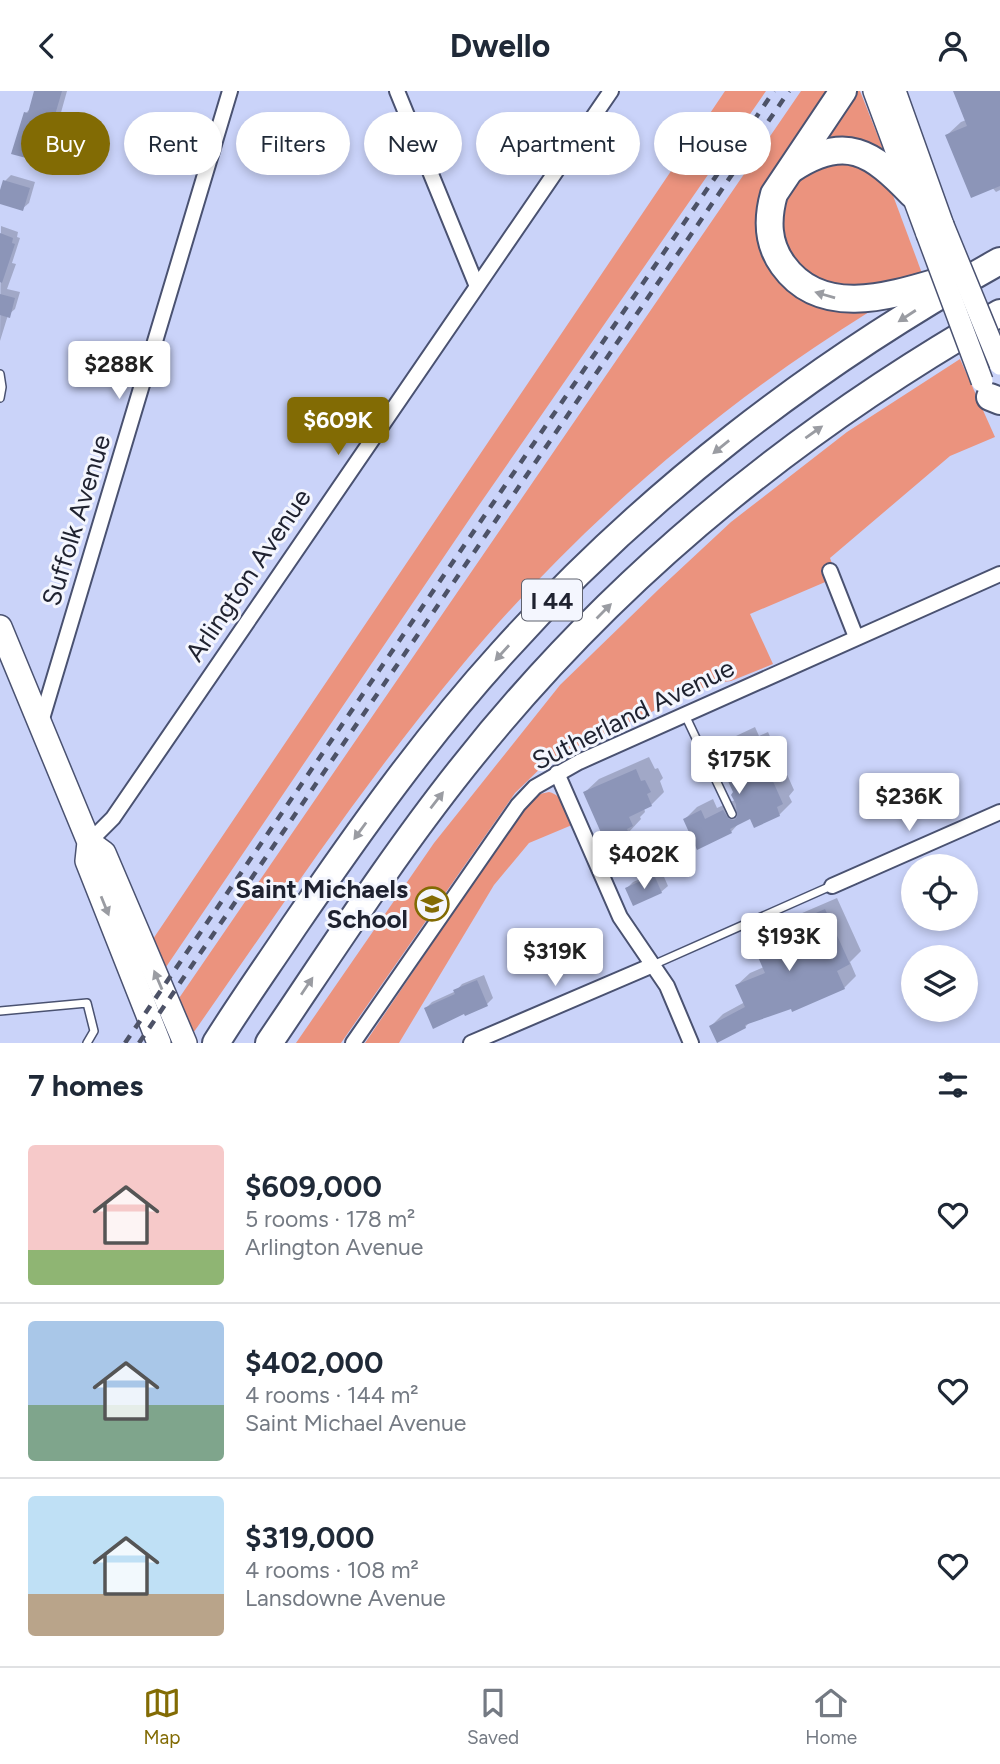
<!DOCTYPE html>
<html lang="en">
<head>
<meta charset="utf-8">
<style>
  body { margin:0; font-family:Figtree,sans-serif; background:#f6f6f7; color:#1f2937; height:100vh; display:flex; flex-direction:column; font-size:26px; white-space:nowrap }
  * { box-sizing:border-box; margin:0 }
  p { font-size:23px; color:#747a83 }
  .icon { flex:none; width:38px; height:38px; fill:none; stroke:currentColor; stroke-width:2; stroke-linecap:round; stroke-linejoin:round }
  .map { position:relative; height:952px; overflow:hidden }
  .sheet { display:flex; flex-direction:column; background:#fff; flex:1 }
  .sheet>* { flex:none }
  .banner { position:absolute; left:21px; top:21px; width:959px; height:63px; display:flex; gap:14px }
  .fabs { position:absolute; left:901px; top:763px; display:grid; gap:14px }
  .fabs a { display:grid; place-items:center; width:77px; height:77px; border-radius:50%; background:#fff; box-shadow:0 4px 10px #0003; font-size:35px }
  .price { position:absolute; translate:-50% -60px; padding:0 16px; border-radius:7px; background:#fff; color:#222; font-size:23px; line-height:46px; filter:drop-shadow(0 2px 4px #0008) }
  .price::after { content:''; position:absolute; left:50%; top:42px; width:21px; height:16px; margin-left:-10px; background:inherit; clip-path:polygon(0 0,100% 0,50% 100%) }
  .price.current { background:#826b04; color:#fff }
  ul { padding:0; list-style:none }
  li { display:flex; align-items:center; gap:21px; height:175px; padding:0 28px }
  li+li { border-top:2px solid #e0e1e3 }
  li span { display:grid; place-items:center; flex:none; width:196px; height:140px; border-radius:7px; color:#555 }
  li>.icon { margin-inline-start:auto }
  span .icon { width:84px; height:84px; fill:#fffc; stroke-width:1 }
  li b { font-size:30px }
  h2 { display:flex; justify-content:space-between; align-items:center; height:84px; padding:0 28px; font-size:30px }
  .tag { padding:0 24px; border-radius:32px; background:#fff; box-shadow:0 4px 10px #0003; font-size:24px; line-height:63px }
  .tag.current { background:#826b04; color:#fff }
  header { display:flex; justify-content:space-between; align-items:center; height:91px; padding:0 28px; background:#fff; font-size:32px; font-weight:700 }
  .tab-bar { display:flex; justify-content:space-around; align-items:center; height:98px; border-top:2px solid #e0e1e3; background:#fff; font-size:19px; color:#747a83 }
  .tab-bar a { display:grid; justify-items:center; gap:4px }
  .tab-bar .current { color:#826b04 }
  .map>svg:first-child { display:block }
  .green { fill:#eb937e }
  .shadow { fill:#0003 }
  .building { fill:#8c95b8 }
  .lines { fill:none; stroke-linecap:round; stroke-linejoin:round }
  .lane-casing { stroke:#4a5271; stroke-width:10 }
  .street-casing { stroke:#4a5271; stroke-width:18 }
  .secondary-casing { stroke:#4a5271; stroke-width:24 }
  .primary-casing { stroke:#4a5271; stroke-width:26 }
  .highway-casing { stroke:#4a5271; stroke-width:30 }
  .lane { stroke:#fff; stroke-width:7 }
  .street { stroke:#fff; stroke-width:14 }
  .secondary { stroke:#fff; stroke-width:21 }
  .primary { stroke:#fff; stroke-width:23 }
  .highway { stroke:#fff; stroke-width:26 }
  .rail { stroke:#4d5267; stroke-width:4.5; stroke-dasharray:9 9; stroke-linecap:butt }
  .secondary-bridge-casing { stroke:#4a5271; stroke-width:24; stroke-linecap:butt }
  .secondary-bridge { stroke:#fff; stroke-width:21 }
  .oneway { fill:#9a9ca2 }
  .labels { text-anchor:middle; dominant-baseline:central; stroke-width:6; stroke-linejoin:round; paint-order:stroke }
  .shield { fill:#f4f6fe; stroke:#5f626e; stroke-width:2 }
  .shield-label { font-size:24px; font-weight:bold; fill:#1f2230 }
  .street-label { font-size:26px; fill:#1f2230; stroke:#f4f6fe }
  .poi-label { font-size:26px; font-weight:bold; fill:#1f2230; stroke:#f4f6fe; text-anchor:end }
</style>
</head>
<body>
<header><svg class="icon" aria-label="back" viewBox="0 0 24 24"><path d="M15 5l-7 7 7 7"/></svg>Dwello<svg class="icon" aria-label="person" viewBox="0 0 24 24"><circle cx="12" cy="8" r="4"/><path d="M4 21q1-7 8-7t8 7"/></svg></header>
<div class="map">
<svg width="1000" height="952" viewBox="0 0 1000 952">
  <rect width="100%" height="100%" fill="#cad3f9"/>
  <g class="green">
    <polygon points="725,0 766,0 477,417 164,879 153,848"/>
    <path d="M 801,0 L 836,0 L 771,95 L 764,157 L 869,221 C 719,314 576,437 463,573 C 363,692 278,821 189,948 L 175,913 Z"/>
    <polygon points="852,0 860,0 887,68 820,55"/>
    <polygon points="845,65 888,91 923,185 893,198 826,196 790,170 778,130 781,111 806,76"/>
    <polygon points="960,268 995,346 950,365 830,467 837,486 750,523 773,573 731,590 714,592 550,668 515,702 341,952 296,952 434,752 560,594 659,498 731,431 847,341"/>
    <path d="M 549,701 C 564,705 567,719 572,734 L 529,752 L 494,794 L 399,952 L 365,952 L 522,720 L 540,703 Z"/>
  </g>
  <g class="shadow">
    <polygon points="36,0 67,0 55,43 65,48 61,64 52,72 26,22 32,16"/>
    <polygon points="955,0 1000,0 1000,99 996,101 947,44 961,31 966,29"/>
    <polygon points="11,84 35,91 29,112 22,118 0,111 5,90"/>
    <polygon points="1,135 18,141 17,146 20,147 12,172 16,173 7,198 20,201 15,218 8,224 0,250"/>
    <polygon points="755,636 759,645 768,641 794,699 789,705 792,711 779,724 751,726 740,731 731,741 685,728 697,716 713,708 717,717 735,709 735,702 721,670 727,664 724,657 736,645"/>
    <polygon points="649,666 655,678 658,677 663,687 660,690 664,701 651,714 644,717 645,721 640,726 641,728 628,742 585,701 599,688"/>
    <polygon points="661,779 668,795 661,801 627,797 633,791"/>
    <polygon points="837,807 861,860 850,871 856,885 844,897 751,930 745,936 711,935 723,923 745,911 737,894 750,882 764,876 753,851 765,838"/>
    <polygon points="484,884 493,907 487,913 426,917 432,911 456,900 462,893"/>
  </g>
  <g class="building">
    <polygon points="34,0 62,0 47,51 58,56 53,74 11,63 24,21 28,22"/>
    <polygon points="953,0 1000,0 1000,95 971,107 945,44 967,35"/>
    <polygon points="3,89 30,97 23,120 0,113 0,99"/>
    <polygon points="0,142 13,147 12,152 15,153 2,192 0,191"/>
    <polygon points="0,203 15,207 10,227 0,224"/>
    <polygon points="743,647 747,656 756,652 783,713 777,716 780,725 754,737 750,728 730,738 732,742 697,759 683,728 701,719 705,728 723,719 729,728 734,729 737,726 736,713 731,704 733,701 727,688 724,687 721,681 723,678 719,670 726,667 722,657"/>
    <polygon points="636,678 641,690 645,689 651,701 647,703 652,715 629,726 633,735 627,738 629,743 606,753 583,701"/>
    <polygon points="654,784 662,802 633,815 625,797"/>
    <polygon points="825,818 850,873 837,880 845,898 792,921 791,918 745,934 746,937 717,952 709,935 745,916 735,894 765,882 751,850"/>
    <polygon points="477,889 488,915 465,925 464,923 433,938 424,917 455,903 453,899"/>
  </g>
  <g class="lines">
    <defs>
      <g id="lane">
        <polyline points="0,283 2,296 0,307"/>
        <polyline points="685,624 732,723"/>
        <polyline points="653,874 831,795"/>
        <polyline points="0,920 87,912 94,940 87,952"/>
      </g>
      <g id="street">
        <polyline points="397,0 476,193"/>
        <polyline points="830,480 856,546"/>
        <polyline points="41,631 230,0"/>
        <polyline points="557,682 620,826 667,895 691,952"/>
        <polyline points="89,751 113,727 611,0"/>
        <polyline points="832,795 1000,721"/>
        <polyline points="353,952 518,714 535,696 579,671 1000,483"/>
        <polyline points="471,952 653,874"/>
      </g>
      <g id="secondary">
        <polyline points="874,0 927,143"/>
        <polyline points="895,0 943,134"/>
      </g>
      <g id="primary">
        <polyline points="0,536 89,751 87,770 159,952"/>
        <polyline points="89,751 104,762 185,952"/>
      </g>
      <g id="highway">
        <path d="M 843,0 L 774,103 C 767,128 767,152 783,174 C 823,230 896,203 951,187"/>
        <path d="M 792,78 C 845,43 872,61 912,103"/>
        <polyline points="990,306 1000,310"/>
        <path d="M 216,952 C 241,912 268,874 294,835 C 359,740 425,647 502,562 C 643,405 815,272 1000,170"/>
        <path d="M 269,952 C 332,859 393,764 463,676 C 610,490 795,339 1000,222"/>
      </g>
    </defs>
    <use href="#lane" class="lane-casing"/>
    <use href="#street" class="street-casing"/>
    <use href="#secondary" class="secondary-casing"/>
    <use href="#primary" class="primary-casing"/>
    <use href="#highway" class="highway-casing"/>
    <use href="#lane" class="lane"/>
    <use href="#street" class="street"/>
    <use href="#secondary" class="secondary"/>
    <use href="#primary" class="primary"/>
    <use href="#highway" class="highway"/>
    <g class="rail">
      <polyline points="125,952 774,0"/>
      <polyline points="139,952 789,0"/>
    </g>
    <defs>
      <g id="secondary-bridge">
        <polyline points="943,134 1000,273"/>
        <polyline points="927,143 982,290"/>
      </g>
    </defs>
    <use href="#secondary-bridge" class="secondary-bridge-casing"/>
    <use href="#secondary-bridge" class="secondary-bridge"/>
  </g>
  <defs><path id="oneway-solid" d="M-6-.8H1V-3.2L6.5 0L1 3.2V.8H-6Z" transform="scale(1.75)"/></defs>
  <g class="oneway">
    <use href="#oneway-solid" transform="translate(825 204) rotate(-164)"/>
    <use href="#oneway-solid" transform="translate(907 225) rotate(147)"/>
    <use href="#oneway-solid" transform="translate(814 341) rotate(-35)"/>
    <use href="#oneway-solid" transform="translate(721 356) rotate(141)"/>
    <use href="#oneway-solid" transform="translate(604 520) rotate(-45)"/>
    <use href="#oneway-solid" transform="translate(502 562) rotate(132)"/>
    <use href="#oneway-solid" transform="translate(437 709) rotate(-52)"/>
    <use href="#oneway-solid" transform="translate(360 740) rotate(126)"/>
    <use href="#oneway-solid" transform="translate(105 815) rotate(68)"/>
    <use href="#oneway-solid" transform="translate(158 889) rotate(-113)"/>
    <use href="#oneway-solid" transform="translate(307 895) rotate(-56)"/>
  </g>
  <defs>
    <symbol id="school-ring" viewBox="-11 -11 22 22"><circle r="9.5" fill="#f4f6fe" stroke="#826b04" stroke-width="1.5"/><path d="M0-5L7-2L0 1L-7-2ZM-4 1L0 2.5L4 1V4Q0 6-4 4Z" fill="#826b04"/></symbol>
  </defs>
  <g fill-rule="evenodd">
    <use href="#school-ring" x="413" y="794" width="38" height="38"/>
  </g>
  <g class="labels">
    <rect class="shield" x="522" y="488.5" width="60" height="41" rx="5"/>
    <g class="shield-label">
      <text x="552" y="509">I 44</text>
    </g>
    <g class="street-label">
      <text transform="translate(76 429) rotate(-73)">Suffolk Avenue</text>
      <text transform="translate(248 484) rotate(-56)">Arlington Avenue</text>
      <text transform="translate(633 623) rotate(-26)">Sutherland Avenue</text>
    </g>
    <g class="poi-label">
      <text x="408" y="798">Saint Michaels<tspan x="408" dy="30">School</tspan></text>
    </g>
  </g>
</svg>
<div class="fabs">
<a><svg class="icon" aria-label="locate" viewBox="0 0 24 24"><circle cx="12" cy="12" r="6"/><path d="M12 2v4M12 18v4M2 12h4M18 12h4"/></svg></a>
<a><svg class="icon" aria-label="layers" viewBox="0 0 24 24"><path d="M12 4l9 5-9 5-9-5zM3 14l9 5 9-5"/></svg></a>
</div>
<b class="price" style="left:119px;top:310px">$288K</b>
<b class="price current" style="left:338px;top:366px">$609K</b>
<b class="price" style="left:739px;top:705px">$175K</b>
<b class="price" style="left:909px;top:742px">$236K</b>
<b class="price" style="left:644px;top:800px">$402K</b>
<b class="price" style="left:789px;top:882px">$193K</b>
<b class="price" style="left:555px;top:897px">$319K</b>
<div class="banner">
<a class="tag current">Buy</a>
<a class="tag">Rent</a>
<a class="tag">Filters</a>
<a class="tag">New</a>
<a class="tag">Apartment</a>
<a class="tag">House</a>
</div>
</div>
<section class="sheet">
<h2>7 homes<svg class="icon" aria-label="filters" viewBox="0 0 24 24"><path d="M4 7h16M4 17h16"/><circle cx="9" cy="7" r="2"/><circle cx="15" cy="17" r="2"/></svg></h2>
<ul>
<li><span style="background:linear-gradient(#f6c9c9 75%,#8fb573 0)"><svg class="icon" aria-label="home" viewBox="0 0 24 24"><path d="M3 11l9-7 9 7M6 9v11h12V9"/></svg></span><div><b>$609,000</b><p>5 rooms · 178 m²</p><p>Arlington Avenue</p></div><svg class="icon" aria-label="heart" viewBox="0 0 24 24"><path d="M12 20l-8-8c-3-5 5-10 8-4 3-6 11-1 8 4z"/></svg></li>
<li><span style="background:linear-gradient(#a9c7e8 60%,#7fa58c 0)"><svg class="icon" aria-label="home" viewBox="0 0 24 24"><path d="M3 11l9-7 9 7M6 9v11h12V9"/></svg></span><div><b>$402,000</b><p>4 rooms · 144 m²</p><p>Saint Michael Avenue</p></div><svg class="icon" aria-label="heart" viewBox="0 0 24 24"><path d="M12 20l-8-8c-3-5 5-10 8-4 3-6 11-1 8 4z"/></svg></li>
<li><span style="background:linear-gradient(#bfe0f5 70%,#b9a48a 0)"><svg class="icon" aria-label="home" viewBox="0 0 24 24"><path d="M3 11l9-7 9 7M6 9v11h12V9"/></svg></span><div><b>$319,000</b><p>4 rooms · 108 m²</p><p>Lansdowne Avenue</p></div><svg class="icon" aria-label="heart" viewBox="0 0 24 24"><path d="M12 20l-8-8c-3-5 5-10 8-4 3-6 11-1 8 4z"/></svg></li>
</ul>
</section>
<nav class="tab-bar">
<a class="current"><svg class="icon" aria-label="map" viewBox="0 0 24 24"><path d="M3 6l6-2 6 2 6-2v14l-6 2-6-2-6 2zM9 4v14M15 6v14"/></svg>Map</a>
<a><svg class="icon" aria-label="saved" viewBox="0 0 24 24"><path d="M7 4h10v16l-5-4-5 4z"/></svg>Saved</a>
<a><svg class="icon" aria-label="home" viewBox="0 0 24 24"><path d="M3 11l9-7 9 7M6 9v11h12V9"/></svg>Home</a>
</nav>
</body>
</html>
